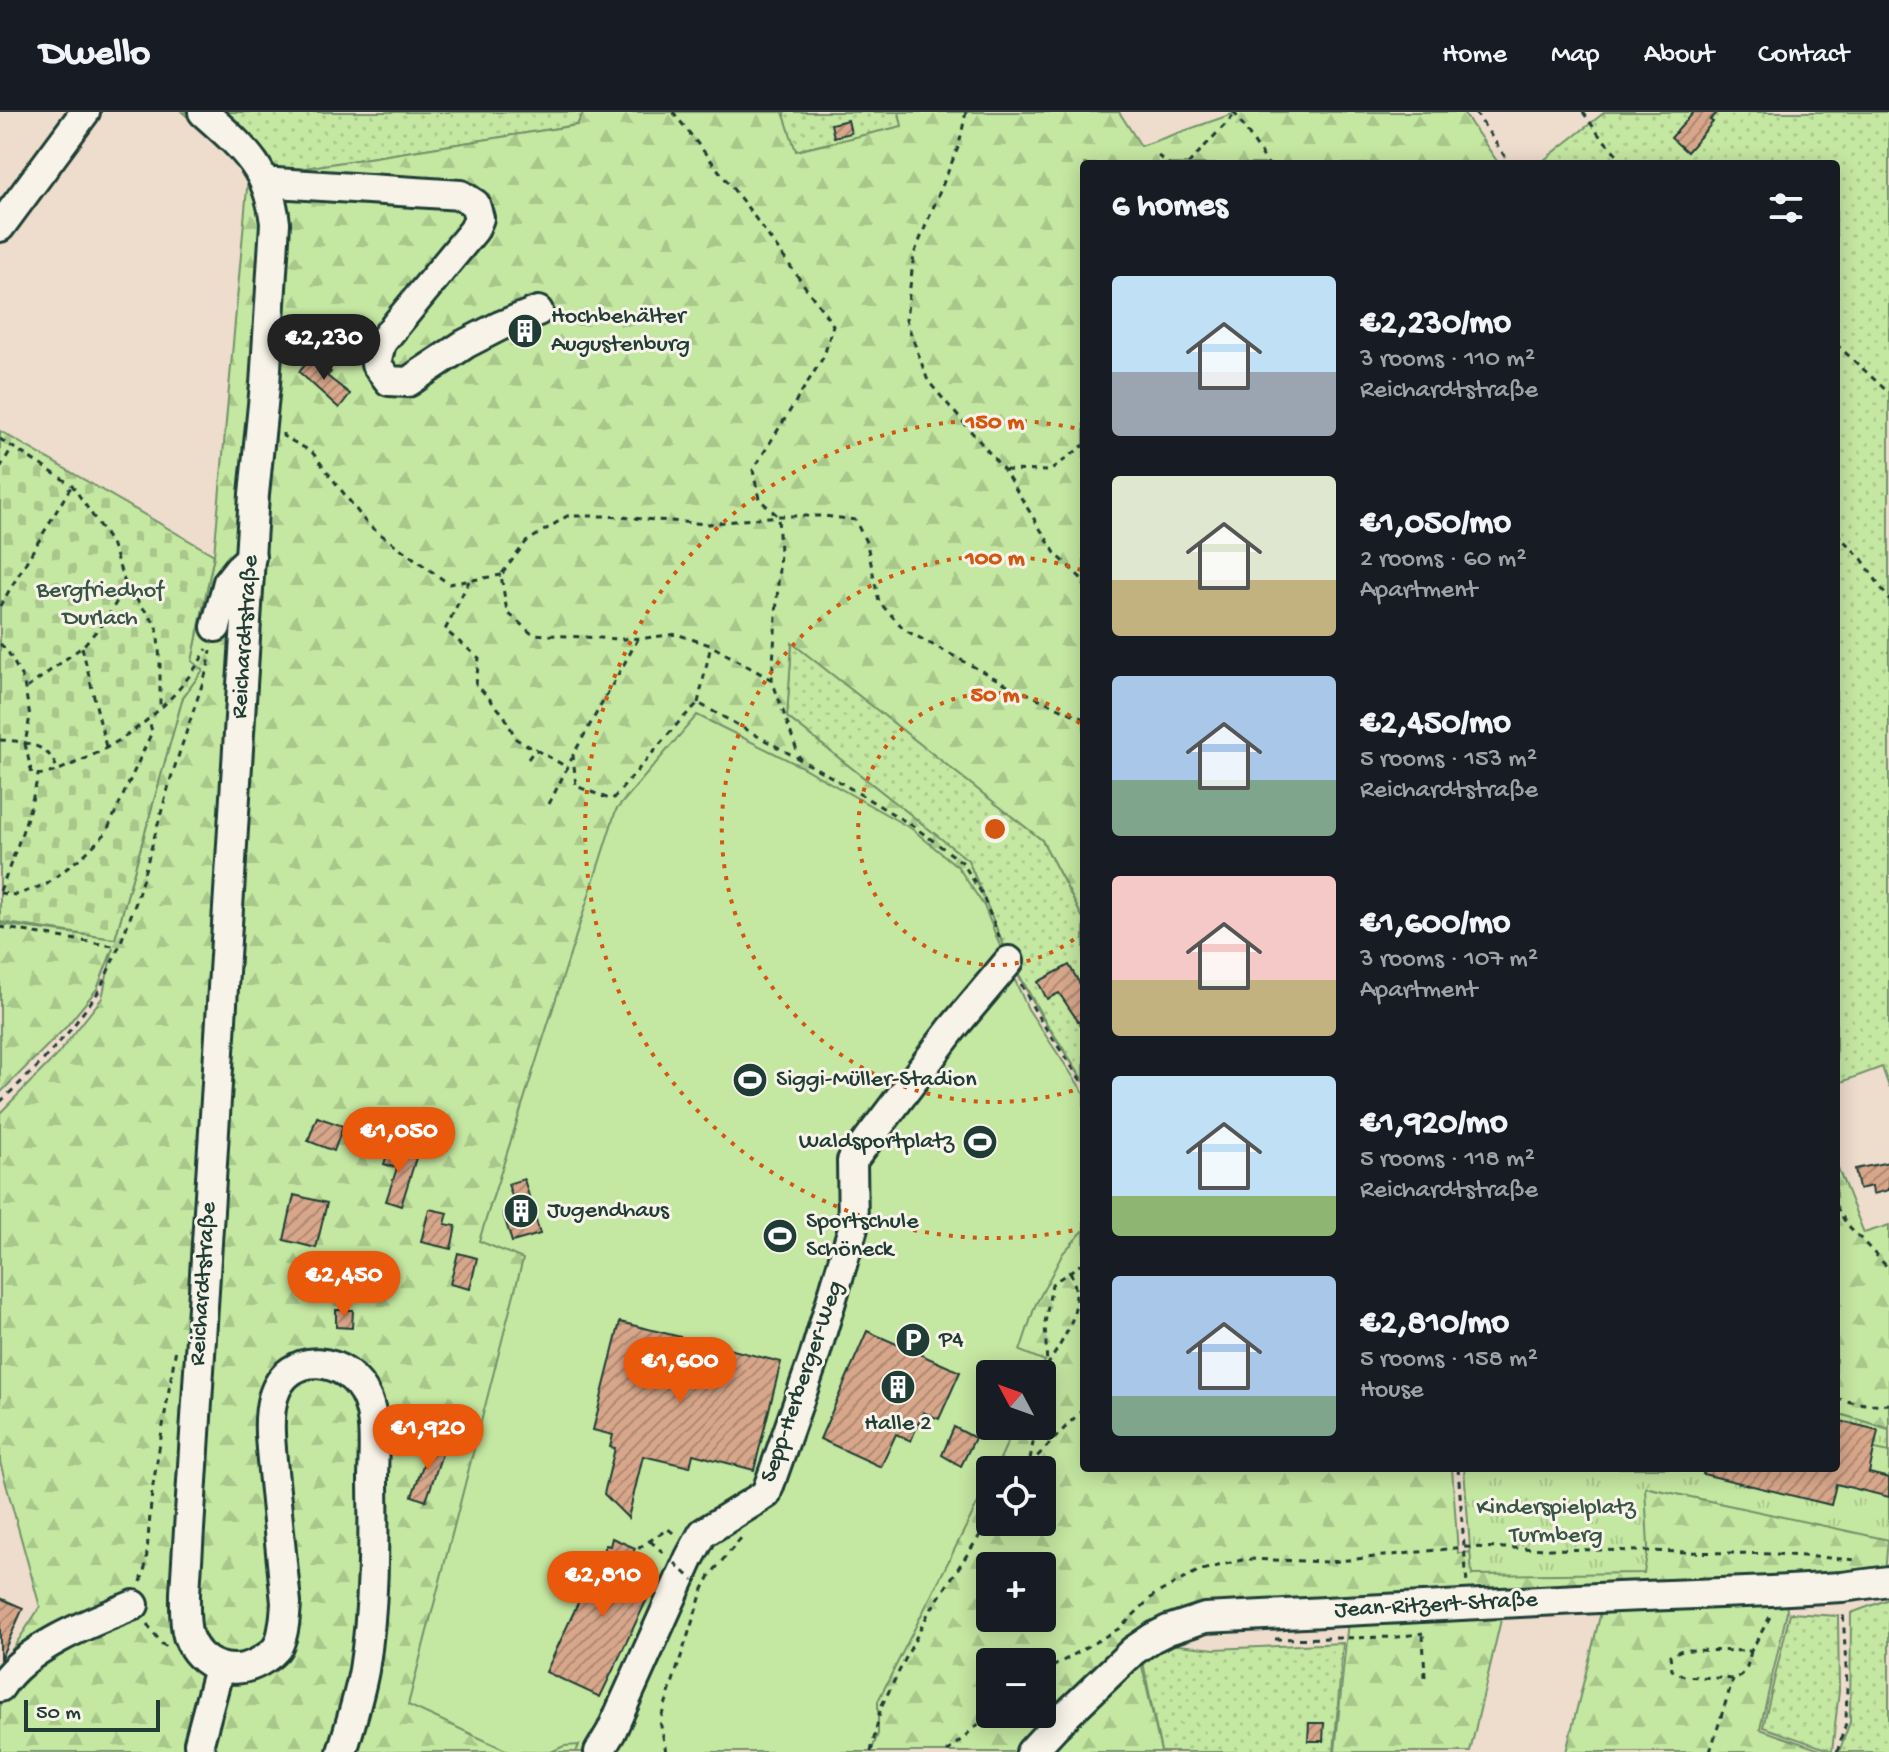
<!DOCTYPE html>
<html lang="en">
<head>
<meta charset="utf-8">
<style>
  body { margin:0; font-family:"Gochi Hand",sans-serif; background:#20242c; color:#f1f3f6; height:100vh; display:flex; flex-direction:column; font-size:30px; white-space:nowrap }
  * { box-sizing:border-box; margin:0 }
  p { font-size:26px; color:#9ea1a6 }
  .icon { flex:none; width:44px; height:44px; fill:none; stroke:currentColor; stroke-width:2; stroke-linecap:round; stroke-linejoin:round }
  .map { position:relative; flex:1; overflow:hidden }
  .details { position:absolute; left:1080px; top:48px; width:760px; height:1312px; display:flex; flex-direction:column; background:#171b24; border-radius:8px; box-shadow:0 4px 20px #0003 }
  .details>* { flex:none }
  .needle { width:52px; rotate:311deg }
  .fabs { position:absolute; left:976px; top:1248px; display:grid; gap:16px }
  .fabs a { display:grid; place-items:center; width:80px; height:80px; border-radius:8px; background:#171b24; box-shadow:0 4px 20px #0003; font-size:40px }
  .scale { position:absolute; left:24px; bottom:20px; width:136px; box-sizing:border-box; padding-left:8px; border:4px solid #1f3d34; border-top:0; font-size:22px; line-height:28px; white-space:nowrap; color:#1f3d34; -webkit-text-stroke:6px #f7f3e8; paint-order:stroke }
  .price { position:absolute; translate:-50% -68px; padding:0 18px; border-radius:28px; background:#ea580c; color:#fff; font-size:26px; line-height:52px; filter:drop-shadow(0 2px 4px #0008) }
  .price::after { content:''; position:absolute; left:50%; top:48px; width:24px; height:18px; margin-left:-12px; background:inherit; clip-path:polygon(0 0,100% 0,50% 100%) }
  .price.current { background:#222; color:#fff }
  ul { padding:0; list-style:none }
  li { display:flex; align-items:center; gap:24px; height:200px; padding:0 32px }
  li span { display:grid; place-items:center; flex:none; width:224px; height:160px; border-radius:8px; color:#555 }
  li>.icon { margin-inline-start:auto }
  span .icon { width:96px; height:96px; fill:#fffc; stroke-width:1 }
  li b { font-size:34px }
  h2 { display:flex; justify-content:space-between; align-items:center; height:96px; padding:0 32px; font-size:34px }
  header { display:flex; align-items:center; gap:48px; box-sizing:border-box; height:112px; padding:0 40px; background:#171b24; border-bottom:2px solid #363941 }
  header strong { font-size:38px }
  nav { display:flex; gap:44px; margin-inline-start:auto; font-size:28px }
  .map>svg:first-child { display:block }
  .grass { fill:url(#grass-dots); stroke:#72926a; stroke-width:2 }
  .forest { fill:url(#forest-firs); stroke:#72926a; stroke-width:2; fill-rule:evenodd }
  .cemetery { fill:url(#cemetery-stones); stroke:#72926a; stroke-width:2 }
  .park { fill:url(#park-tufts); stroke:#72926a; stroke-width:2 }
  .pitch { fill:#c4e7a1; stroke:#72926a; stroke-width:2 }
  .building { fill:url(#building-hatch); stroke:#1f3d34; stroke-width:2 }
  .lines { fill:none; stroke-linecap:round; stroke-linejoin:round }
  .minor-casing { stroke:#1f3d34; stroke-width:34 }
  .path { stroke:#1f3d34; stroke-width:3; stroke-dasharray:6 6; stroke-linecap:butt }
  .minor { stroke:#f7f3e8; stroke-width:28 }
  .path-bridge { stroke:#1f3d34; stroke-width:3; stroke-dasharray:6 6; stroke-linecap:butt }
  .ring { fill:none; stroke:#d45610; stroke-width:4; stroke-dasharray:4 8 }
  .labels { text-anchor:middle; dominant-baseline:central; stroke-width:6; stroke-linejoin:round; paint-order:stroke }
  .poi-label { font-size:24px; fill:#1f3d34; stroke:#f7f3e8; text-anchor:start }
  .park-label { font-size:24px; fill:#385644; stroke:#f7f3e8 }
  .street-label { font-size:24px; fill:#1f3d34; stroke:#f7f3e8 }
  .centre { fill:#d45610; stroke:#f7f3e8; stroke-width:4 }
  .ring-label { font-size:24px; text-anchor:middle; font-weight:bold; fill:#d45610; stroke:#f7f3e8; stroke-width:6; stroke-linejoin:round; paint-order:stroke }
</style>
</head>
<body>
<header>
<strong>Dwello</strong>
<nav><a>Home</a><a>Map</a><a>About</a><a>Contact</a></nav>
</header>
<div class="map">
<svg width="1889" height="1640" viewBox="0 0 1889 1640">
  <defs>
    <pattern id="grass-dots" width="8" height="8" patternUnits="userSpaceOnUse" patternTransform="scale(2)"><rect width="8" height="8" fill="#c4e7a1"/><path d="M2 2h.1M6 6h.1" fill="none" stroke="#a8c78b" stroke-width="1.8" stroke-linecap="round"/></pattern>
    <pattern id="forest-firs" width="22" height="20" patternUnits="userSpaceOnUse" patternTransform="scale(2)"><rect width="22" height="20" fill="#c4e7a1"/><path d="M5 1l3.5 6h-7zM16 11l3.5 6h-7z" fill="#a8c78b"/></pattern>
    <pattern id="cemetery-stones" width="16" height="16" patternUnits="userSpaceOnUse" patternTransform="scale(2)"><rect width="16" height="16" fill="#c4e7a1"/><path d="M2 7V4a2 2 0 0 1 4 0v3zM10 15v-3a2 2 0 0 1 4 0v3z" fill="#a8c78b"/></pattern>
    <pattern id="park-tufts" width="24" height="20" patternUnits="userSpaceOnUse" patternTransform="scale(2)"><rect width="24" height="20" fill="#c4e7a1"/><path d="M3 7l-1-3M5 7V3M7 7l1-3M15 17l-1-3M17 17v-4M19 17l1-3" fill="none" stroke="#a8c78b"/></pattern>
    <pattern id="building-hatch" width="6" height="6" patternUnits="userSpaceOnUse" patternTransform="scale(2)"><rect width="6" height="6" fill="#d8a78b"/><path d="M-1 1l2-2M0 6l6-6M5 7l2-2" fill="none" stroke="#af8972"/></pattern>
  </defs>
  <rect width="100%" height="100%" fill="#eedccc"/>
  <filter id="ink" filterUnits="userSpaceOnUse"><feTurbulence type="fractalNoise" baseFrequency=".0125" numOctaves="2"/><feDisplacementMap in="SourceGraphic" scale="16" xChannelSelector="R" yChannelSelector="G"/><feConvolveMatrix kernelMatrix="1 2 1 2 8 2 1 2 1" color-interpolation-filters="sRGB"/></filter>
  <g filter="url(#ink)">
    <g class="grass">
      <polygon points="182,0 584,0 577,13 248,65 237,48"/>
      <polygon points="783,0 899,0 903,14 795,39"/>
      <polygon points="1605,0 1889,0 1889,975 1882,955 1836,972 1836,52 1539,52"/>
      <polygon points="792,530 1042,728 1084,808 1084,968 1043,906 1006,839 968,748 787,605"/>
      <polygon points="1889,1487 1889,1640 1839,1640 1850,1610 1851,1501"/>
      <polygon points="1790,1501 1838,1504 1839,1579 1832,1639 1763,1615"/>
      <polygon points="1343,1531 1334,1640 1161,1640 1143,1550 1169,1532 1215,1537"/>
    </g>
    <g class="forest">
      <polygon points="584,0 783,0 796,39 902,14 899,0 1119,0 1141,34 1238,0 1463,0 1499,52 1084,52 1084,808 1042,728 792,531 787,605 968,748 1006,840 1043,906 1084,970 1042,906 1005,840 518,1598 583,1637 582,1640 0,1640 0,1556 40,1495 0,1350 0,1001 57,943 102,886 113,836 97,877 66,915 0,981 0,812 115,827 183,585 203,558 192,549 214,443 248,65 577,13"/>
      <polygon points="1836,1051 1864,1121 1889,1113 1889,1317 1836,1301"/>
      <path d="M 857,1070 L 1084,1108 L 1084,1356 L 1452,1356 L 1458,1441 L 1513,1438 L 1645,1375 L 1888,1427 L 1885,1461 L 1785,1470 L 1787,1500 L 1760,1617 L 1826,1640 L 1566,1640 L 1602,1496 L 1503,1499 L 1470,1640 L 1335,1640 L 1350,1488 L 1245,1489 L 1161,1507 L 1135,1523 L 1161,1640 L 836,1640 L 990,1314 L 1042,1314 L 1042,1262 L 998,1262 ZM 990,1358 L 1042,1358 L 1042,1410 L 990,1410 ZM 990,1454 L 1042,1454 L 1042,1506 L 990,1506 ZM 990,1550 L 1042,1550 L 1042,1602 L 990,1602 Z"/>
    </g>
    <polygon class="cemetery" points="0,319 214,443 192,549 203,558 183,585 115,827 0,810"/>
    <polygon class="park" points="1836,1301 1889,1317 1889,1428 1645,1375 1648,1436 1644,1461 1472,1463 1464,1356 1836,1356"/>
    <g class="pitch">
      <polygon points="697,603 800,654 912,717 958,755 984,794 1004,844 1028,897 1084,981 1084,1118 1063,1141 1035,1194 1020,1239 1045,1249 1039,1262 990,1262 990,1314 1015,1314 995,1358 990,1358 990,1367 878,1589 878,1622 871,1640 576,1640 579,1633 564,1634 551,1640 510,1640 408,1593 523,1147 479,1129 616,698"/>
      <polygon points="1841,1329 1889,1340 1889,1366 1836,1353"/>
    </g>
    <g class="building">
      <polygon points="1694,0 1718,0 1710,8 1713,10 1687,40 1671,26"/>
      <polygon points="848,8 851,21 834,25 831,12"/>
      <polygon points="313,244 331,260 327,264 350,282 339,296 299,260"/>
      <polygon points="1069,853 1084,879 1084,918 1059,881 1047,887 1038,870"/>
      <polygon points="317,1005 343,1014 334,1039 308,1029"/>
      <polygon points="389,1037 416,1046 401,1094 386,1089 397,1056 384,1052"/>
      <polygon points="1889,1050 1889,1078 1873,1082 1872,1074 1859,1077 1855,1057"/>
      <polygon points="524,1067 540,1122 512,1130 503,1101 516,1097 508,1072"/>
      <polygon points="294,1083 327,1091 316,1136 284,1128"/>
      <polygon points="429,1097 448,1101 445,1112 456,1114 451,1137 421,1130"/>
      <polygon points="458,1141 477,1146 470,1177 450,1172"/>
      <polygon points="336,1198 353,1198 352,1216 336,1215"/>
      <polygon points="620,1210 781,1250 754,1358 693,1342 690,1355 643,1344 628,1406 604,1382 615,1336 610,1335 613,1323 593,1318"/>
      <polygon points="867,1219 960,1260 939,1307 923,1300 911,1329 896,1322 881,1355 820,1327"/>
      <polygon points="1836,1308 1878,1318 1869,1361 1889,1366 1889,1385 1836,1372 1831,1393 1703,1362 1704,1356 1836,1356"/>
      <polygon points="954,1315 975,1326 961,1354 942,1343"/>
      <polygon points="431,1331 444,1336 426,1389 412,1384"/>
      <polygon points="612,1426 635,1436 631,1446 658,1458 647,1480 650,1481 600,1585 546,1560 595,1454 606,1433 610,1434"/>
      <polygon points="0,1486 23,1496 0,1548"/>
      <polygon points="1309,1611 1324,1611 1323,1629 1308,1629"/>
    </g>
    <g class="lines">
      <defs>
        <g id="minor">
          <path d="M 203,0 C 242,35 269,56 275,111 L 265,273 L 254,382 L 185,1481 C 185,1495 184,1511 188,1524 C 199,1555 232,1565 259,1550 C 266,1546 274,1541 278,1534 C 284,1522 285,1505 286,1491 C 282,1447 277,1403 273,1359 C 271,1335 267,1309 273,1286 C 287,1236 349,1243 367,1287 C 377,1311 373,1344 373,1371 C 374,1433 374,1496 364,1558 C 359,1586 350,1613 342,1640"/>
          <polyline points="267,72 276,71 461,83 475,92 479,106 474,118 381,231 376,252 389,269 408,270 465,232 500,214 538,199"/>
          <polyline points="0,115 85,0"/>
          <polyline points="216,515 228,470 239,456 251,445"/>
          <path d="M 0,1575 C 25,1535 91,1510 134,1493"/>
          <polyline points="200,1640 199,1631 219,1556"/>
          <polyline points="599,1640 611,1620 690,1445 703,1421 766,1382 814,1246 853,1116 852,1049 952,917 1009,849"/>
          <polyline points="1031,1640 1055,1614 1133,1539 1152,1526 1168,1518 1205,1506 1618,1485 1771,1479 1842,1475 1889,1469"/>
        </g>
      </defs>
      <use href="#minor" class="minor-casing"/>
      <g class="path">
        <polyline points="673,0 748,96 833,213 824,244 753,358 759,387 778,404 780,440 772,568 800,647"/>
        <polyline points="966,0 959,33 914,142 906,208 928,269 1004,358 1055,441 1084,469"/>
        <polyline points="1234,0 1268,52"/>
        <polyline points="1475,0 1510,52"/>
        <polyline points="1583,0 1599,23 1626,52"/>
        <polyline points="1158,44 1169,52"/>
        <polyline points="1188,52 1235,2"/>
        <polyline points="1836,232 1889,281"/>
        <polyline points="283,321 283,324 312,340 368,413 449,472 501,463"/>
        <polyline points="0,327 72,373 111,431 126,474 157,514 160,550 160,594"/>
        <polyline points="0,356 13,334"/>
        <polyline points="1005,358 1050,359 1084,333"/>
        <polyline points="1836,421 1862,447 1889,488"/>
        <polyline points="469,469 445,518 479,546 476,572 504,603 516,627 567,655"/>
        <polyline points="0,494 72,373"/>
        <polyline points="638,527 573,643 576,674 612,688 679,610 698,591 828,663 913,714 962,750 981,780 1001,829"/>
        <path d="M 0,532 L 7,538 L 23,567 L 25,577 L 30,604 L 25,632 L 32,662 C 47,664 59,658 73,652 C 129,629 177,590 207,537"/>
        <polyline points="82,535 106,635"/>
        <polyline points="772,568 710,533 676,522 646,526 618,527 532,522 507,500 501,463 526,430 567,404 606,404 708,412 778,404 825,404 855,408 867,432 879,490 905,518 1006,572 1084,607"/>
        <polyline points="27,576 82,535 105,509 126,474"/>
        <polyline points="698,591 711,533"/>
        <path d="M 0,628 C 23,629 51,632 57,658"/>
        <polyline points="528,647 536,636"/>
        <polyline points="549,692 572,646"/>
        <path d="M 0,779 C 15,741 30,703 38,663"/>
        <polyline points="0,781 16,783 47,772 85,742 106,721 152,620 149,607"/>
        <polyline points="0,815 119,835"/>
        <polyline points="1021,872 1037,903 1084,973"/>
        <polyline points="0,990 37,955 71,917 99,879 119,835 136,790 171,666 208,555 211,539"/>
        <polyline points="1836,1094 1846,1111 1889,1157"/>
        <path d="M 1047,1254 C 1066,1223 1086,1196 1070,1159"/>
        <polyline points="1042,1283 1047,1254 1045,1211 1052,1172 1084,1150"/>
        <path d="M 1836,1286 C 1854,1292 1870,1293 1889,1292"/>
        <polyline points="1029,1353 1084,1296"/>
        <polyline points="1458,1356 1467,1472"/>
        <polyline points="1026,1358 1029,1353 1036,1314"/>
        <polyline points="650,1429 665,1442"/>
        <polyline points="634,1448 640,1435 668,1417 676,1423"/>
        <polyline points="141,1470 146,1452 152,1379 176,1236"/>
        <polyline points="147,1512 162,1532 169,1536"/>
        <polyline points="1423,1523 1425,1566"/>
        <polyline points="1275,1527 1398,1525 1423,1521"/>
        <path d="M 1751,1539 C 1748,1551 1747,1564 1733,1567 L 1684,1564 L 1672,1558 L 1670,1543 L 1682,1538 L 1751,1539 L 1771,1503"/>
        <polyline points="1042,1561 1120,1516 1154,1483 1198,1459 1246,1447 1330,1450 1464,1435 1775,1442 1857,1448"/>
        <polyline points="666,1640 660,1609 703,1477 711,1462 742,1425"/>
        <polyline points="871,1640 881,1595 928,1502 990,1408"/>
        <polyline points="947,1640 990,1602"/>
        <polyline points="1710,1640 1733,1567"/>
        <polyline points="1837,1640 1846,1611 1847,1575 1843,1498"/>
      </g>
      <use href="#minor" class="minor"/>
      <polyline class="path-bridge" points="675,1451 693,1468"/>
    </g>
  </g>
  <g class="ring">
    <path d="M1083 820A136 136 0 1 1 1083 614"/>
    <path d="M1084 975A273 273 0 1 1 1084 459"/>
    <path d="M1084 1116A409 409 0 1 1 1084 318"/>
  </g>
  <defs>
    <symbol id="building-disc" viewBox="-11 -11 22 22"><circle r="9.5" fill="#1f3d34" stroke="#f7f3e8"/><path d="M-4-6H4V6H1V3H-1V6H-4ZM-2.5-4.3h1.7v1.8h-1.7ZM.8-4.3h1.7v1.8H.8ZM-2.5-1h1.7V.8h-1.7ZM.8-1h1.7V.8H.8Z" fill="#fff"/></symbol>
    <symbol id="stadium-disc" viewBox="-11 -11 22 22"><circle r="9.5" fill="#1f3d34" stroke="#f7f3e8"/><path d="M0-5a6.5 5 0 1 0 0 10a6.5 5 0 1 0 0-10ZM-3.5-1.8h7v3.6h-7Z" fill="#fff"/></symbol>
    <symbol id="parking-disc" viewBox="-11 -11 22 22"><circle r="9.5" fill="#1f3d34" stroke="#f7f3e8"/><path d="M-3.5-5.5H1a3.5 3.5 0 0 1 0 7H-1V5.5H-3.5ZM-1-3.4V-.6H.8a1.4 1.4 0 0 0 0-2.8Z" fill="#fff"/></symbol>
  </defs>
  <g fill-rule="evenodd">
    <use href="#building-disc" x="505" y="199" width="40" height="40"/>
    <use href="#stadium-disc" x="730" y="948" width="40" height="40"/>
    <use href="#stadium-disc" x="960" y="1010" width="40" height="40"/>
    <use href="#building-disc" x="501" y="1079" width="40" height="40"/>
    <use href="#stadium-disc" x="760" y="1104" width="40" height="40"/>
    <use href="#parking-disc" x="893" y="1208" width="40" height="40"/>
    <use href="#building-disc" x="878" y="1255" width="40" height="40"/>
  </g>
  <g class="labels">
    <g class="poi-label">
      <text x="551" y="205">Hochbehälter<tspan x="551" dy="28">Augustenburg</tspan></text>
      <text x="776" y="968">Siggi-Müller-Stadion</text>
      <text x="954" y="1030" text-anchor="end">Waldsportplatz</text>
      <text x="547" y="1099">Jugendhaus</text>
      <text x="806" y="1110">Sportschule<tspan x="806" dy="28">Schöneck</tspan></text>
      <text x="939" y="1228">P4</text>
      <text x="898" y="1312" text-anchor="middle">Halle 2</text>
    </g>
    <g class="park-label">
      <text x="100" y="479">Bergfriedhof<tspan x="100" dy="28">Durlach</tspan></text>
      <text x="1556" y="1396">Kinderspielplatz<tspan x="1556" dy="28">Turmberg</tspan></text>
    </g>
    <g class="street-label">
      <text transform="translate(246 525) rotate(-86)">Reichardtstraße</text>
      <text transform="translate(204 1172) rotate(-86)">Reichardtstraße</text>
      <text transform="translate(803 1270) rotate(-71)">Sepp-Herberger-Weg</text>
      <text transform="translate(1436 1494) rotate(-3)">Jean-Ritzert-Straße</text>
    </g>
  </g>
  <circle cx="995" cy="717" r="12" class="centre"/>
  <g class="ring-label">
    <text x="995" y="316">150 m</text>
    <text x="995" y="452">100 m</text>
    <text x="995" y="589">50 m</text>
  </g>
</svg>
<div class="fabs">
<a><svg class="needle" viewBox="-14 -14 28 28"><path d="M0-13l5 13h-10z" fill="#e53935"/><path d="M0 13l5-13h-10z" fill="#9ea1a6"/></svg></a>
<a><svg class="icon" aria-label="locate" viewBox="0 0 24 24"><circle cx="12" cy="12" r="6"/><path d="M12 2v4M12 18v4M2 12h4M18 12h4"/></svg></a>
<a>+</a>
<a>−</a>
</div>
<div class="scale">50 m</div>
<b class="price current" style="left:324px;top:270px">€2,230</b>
<b class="price" style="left:399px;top:1063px">€1,050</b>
<b class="price" style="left:344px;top:1207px">€2,450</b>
<b class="price" style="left:680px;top:1293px">€1,600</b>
<b class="price" style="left:428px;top:1360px">€1,920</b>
<b class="price" style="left:603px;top:1507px">€2,810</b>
<section class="details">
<h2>6 homes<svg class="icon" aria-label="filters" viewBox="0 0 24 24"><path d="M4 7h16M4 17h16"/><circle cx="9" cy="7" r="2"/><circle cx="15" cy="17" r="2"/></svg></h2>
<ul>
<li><span style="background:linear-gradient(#bfe0f5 60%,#9aa5b1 0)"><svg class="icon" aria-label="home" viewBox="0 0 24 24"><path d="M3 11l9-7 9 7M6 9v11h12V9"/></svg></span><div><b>€2,230/mo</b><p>3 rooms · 110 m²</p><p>Reichardtstraße</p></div></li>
<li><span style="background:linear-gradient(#dfe7d0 65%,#c2b280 0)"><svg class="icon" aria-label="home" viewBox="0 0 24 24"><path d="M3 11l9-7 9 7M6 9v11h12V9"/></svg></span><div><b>€1,050/mo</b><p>2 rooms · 60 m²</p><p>Apartment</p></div></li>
<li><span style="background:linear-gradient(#a9c7e8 65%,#7fa58c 0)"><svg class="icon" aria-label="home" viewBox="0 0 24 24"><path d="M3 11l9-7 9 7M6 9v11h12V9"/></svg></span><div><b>€2,450/mo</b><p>5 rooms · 153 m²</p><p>Reichardtstraße</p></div></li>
<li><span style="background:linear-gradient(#f6c9c9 65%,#c2b280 0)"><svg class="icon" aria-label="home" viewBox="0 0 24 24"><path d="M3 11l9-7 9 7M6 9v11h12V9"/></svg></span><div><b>€1,600/mo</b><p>3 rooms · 107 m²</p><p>Apartment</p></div></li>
<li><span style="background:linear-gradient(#bfe0f5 75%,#8fb573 0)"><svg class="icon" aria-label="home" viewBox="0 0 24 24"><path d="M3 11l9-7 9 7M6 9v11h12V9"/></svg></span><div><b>€1,920/mo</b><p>5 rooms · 118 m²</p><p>Reichardtstraße</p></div></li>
<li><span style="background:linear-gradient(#a9c7e8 75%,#7fa58c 0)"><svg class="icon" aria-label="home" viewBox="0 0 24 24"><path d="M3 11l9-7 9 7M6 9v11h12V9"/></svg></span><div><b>€2,810/mo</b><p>5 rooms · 158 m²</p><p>House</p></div></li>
</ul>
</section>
</div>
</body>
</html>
